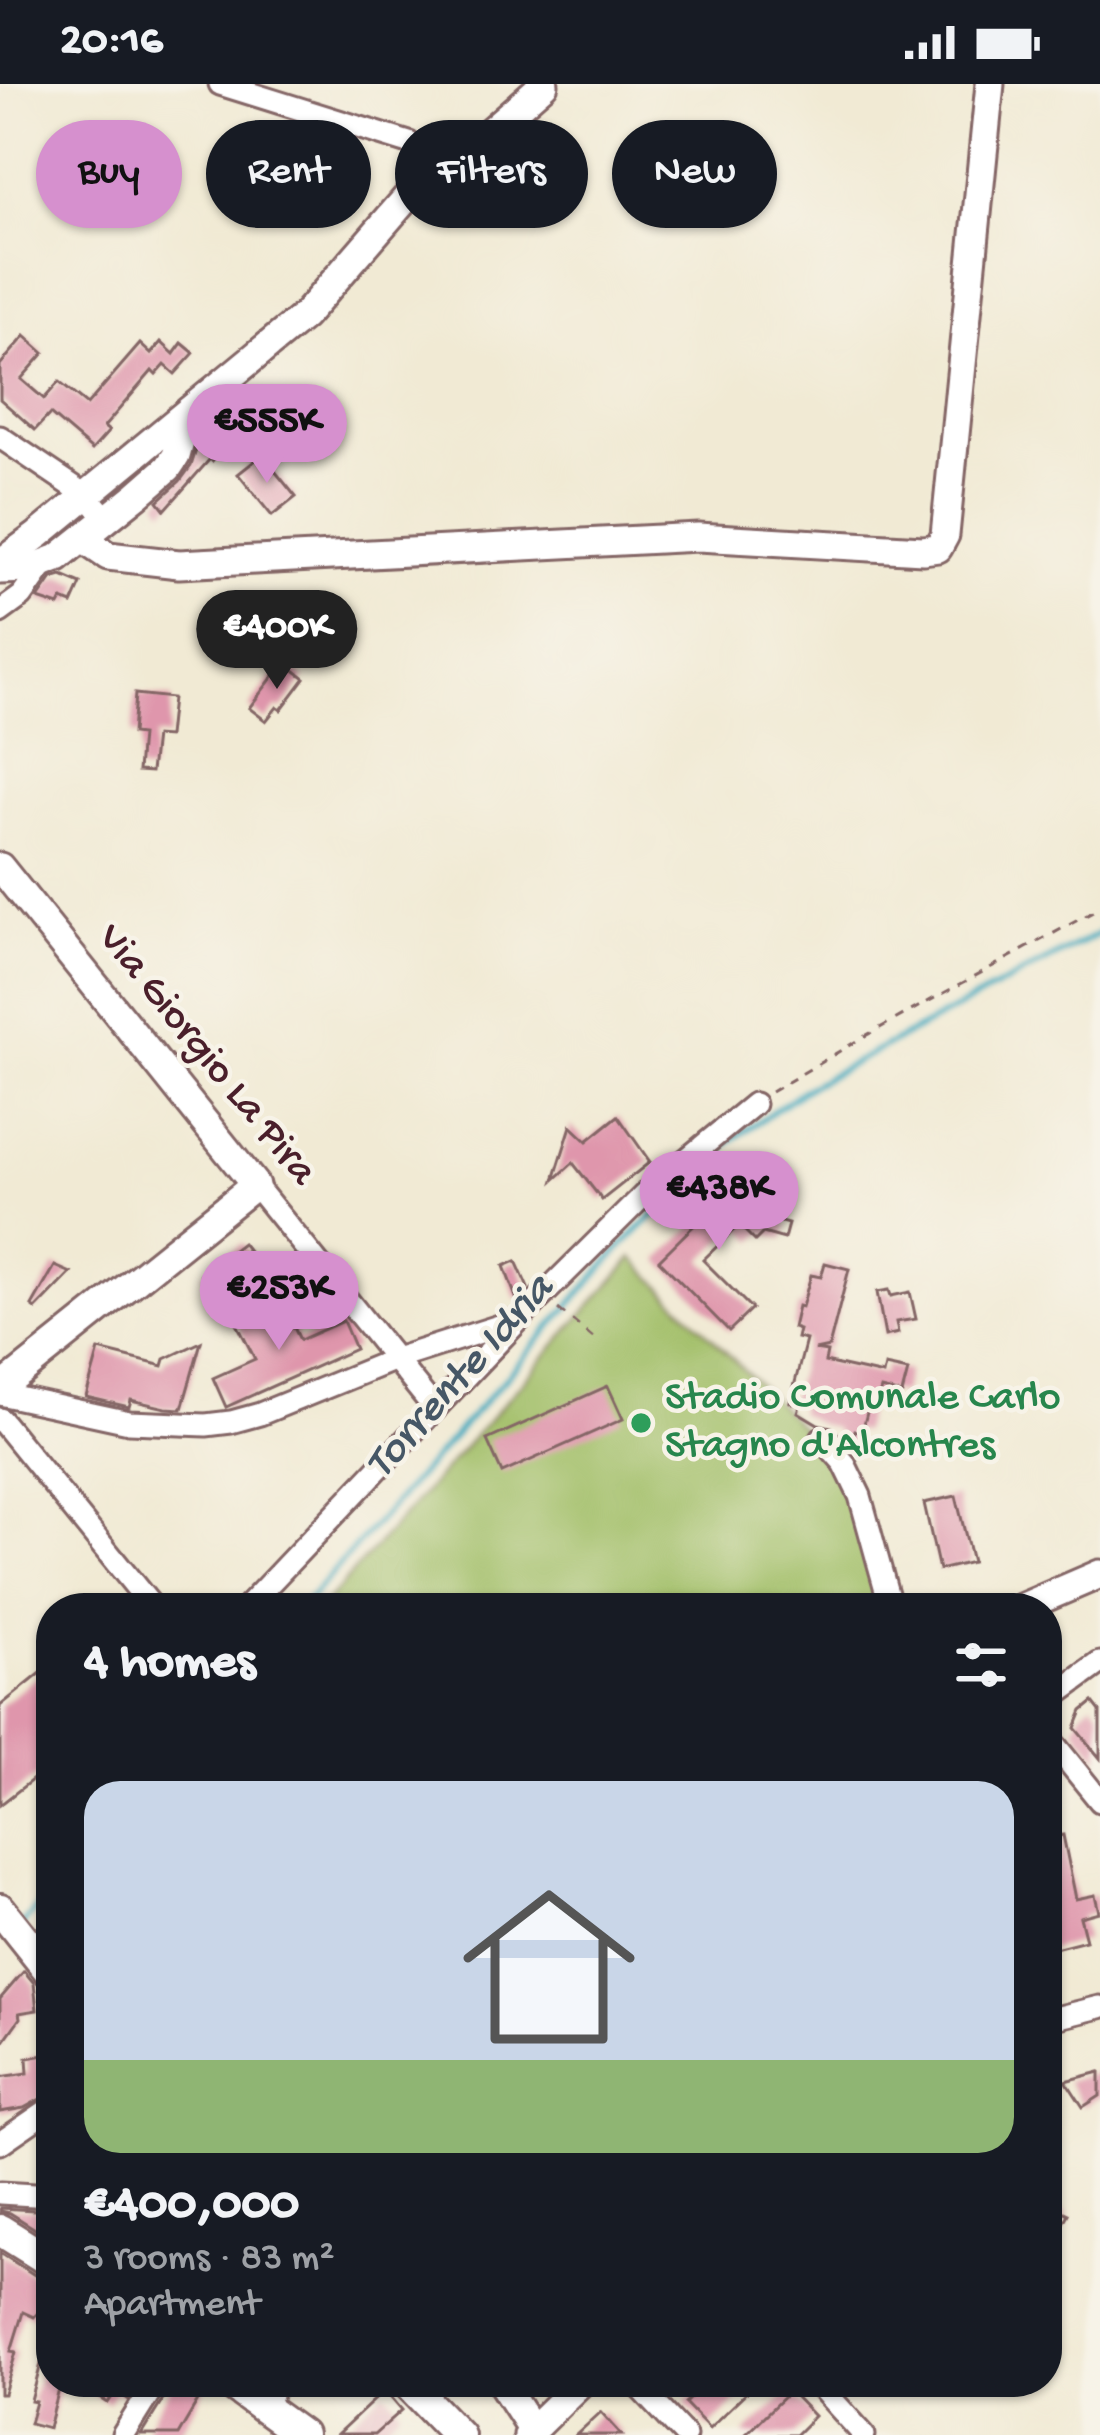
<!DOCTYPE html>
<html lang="en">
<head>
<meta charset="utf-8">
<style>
  body { margin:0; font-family:"Gochi Hand",sans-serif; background:#20242c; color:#f1f3f6; height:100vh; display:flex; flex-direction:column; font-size:45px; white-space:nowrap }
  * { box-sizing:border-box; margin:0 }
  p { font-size:39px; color:#9ea1a6 }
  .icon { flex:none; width:66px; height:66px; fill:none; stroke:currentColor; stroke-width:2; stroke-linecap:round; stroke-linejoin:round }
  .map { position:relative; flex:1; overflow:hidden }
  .details { position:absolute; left:36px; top:1509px; width:1026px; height:804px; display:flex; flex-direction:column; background:#171b24; border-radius:48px; box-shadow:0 3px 9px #0004 }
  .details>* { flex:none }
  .top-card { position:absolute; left:36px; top:36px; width:1029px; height:108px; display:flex; gap:24px }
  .price { position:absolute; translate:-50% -102px; padding:0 27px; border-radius:42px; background:#d690ce; color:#111; font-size:39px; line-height:78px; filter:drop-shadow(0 3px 6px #0008) }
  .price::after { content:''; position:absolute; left:50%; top:72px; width:36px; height:27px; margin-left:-18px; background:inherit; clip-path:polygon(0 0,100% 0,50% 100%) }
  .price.on { background:#222; color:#fff }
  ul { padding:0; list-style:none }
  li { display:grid; align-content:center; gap:24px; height:636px; padding:0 48px }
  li+li { border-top:3px solid #363941 }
  li span { display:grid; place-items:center; height:372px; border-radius:36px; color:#555 }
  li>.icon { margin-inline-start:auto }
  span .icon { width:216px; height:216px; fill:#fffc; stroke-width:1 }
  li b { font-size:51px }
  h2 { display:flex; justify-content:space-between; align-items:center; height:144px; padding:0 48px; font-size:51px }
  .chip { padding:0 42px; border-radius:54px; background:#171b24; box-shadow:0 3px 9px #0004; font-size:42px; line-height:108px }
  .chip.on { background:#d690ce; color:#111 }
  .status { display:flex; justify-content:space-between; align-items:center; height:84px; padding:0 60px; background:#171b24; direction:ltr }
  .status svg { height:33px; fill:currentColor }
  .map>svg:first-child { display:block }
  .green { fill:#a0be66; stroke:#756e48; stroke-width:3 }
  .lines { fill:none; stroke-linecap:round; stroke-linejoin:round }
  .stream { stroke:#3fabbf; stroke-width:6 }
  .building { fill:#df96ac }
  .street-casing { stroke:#846666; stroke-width:27 }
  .secondary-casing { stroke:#846666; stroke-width:33 }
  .primary-casing { stroke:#846666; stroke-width:36 }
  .path { stroke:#846666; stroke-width:3; stroke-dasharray:9 9; stroke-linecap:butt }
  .street { stroke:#fff; stroke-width:21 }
  .secondary { stroke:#fff; stroke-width:27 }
  .primary { stroke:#fff; stroke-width:30 }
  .leisure-dot { fill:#2e9e5b; stroke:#f7f3e8; stroke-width:4.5 }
  .labels { text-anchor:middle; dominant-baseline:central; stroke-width:9; stroke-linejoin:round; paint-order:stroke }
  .street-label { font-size:42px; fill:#4a1f2b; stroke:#f7f3e8 }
  .leisure-label { font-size:42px; fill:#27864d; stroke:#f7f3e8; text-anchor:start }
  .water-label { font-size:45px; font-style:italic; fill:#465766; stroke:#f7f3e8 }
</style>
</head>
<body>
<div class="status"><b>20:16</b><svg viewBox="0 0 49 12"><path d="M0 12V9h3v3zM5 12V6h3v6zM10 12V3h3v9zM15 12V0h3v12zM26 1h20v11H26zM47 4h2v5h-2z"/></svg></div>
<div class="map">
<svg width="1100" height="2351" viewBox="0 0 1100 2351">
  <rect width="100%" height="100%" fill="#f7f3e8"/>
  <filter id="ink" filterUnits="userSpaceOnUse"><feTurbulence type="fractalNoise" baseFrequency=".00833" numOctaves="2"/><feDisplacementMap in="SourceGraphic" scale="24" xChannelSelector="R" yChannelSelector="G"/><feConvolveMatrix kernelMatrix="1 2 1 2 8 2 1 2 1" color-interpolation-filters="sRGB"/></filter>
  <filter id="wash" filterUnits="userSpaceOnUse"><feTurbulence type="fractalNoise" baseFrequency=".004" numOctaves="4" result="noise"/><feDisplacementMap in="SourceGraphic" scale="48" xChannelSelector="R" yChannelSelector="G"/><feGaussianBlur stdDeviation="2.7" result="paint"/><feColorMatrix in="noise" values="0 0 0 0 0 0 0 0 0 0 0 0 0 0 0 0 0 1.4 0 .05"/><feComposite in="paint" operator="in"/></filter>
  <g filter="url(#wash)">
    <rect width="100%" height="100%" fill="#f1ead4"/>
    <polygon class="green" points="633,1174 827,1370 852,1412 883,1524 321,1524"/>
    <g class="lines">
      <g class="stream">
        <polyline points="301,1524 626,1158 732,1056 808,1003 1100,849"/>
        <polyline points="22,1841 51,1808"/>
      </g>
    </g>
    <g id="blocks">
      <g class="building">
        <polygon points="25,252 44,269 21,295 44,315 59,298 87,321 140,260 151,270 161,258 174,270 182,259 194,269 175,290 165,281 156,291 152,287 104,343 109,347 92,366 50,330 35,346 0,315 0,281"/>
        <polygon points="209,334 232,356 212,377 210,375 165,426 158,417 180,397 191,382 205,337"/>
        <polygon points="262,371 296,413 272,432 238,390"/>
        <polygon points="62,492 81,500 72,520 62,516 59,522 38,515 52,495"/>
        <polygon points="284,578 305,594 281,626 277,623 266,637 249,624"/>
        <polygon points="135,610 172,614 168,653 155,652 151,688 138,687 141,651 132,650"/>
        <polygon points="618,1032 650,1078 602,1116 573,1079 554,1096 571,1042 587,1057"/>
        <polygon points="736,1100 770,1135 788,1140 784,1155 763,1149 755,1157 739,1141 703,1176 752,1225 729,1247 659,1176"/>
        <polygon points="242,1159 260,1182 223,1212 218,1202 216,1210 201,1191"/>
        <polygon points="516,1177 528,1204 517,1216 504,1182"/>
        <polygon points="825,1179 849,1185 829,1263 815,1266 827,1268 825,1278 883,1291 885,1282 908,1287 902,1310 881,1305 878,1315 871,1313 862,1348 855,1346 850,1363 832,1343 818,1340 798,1328 800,1322 790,1318 806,1256 797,1254 799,1246 793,1244 798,1222 802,1223 811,1191 821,1193"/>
        <polygon points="55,1182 71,1189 36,1225 32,1222"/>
        <polygon points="889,1206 891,1212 910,1208 916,1235 896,1238 898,1249 885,1252 877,1208"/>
        <polygon points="280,1214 300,1256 343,1237 355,1265 226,1323 213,1294 255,1275 237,1240 261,1229 259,1225"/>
        <polygon points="201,1258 182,1325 166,1324 131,1316 129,1323 86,1313 99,1266 163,1282 165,1275"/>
        <polygon points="608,1302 623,1335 502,1389 487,1356"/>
        <polygon points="956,1412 972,1478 939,1486 924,1419"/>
        <polygon points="51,1581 51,1681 0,1721 0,1622"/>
        <polygon points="1093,1618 1100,1627 1100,1674 1075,1644 1082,1627"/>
        <polygon points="1063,1751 1076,1815 1095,1811 1099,1828 1080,1833 1086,1856 1047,1866 1047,1754"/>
        <polygon points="24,1887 34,1899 37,1926 19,1929 20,1934 0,1962 0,1915"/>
        <polygon points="51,1970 51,2009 24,2024 0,2028 0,1993 28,1989 27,1974"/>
        <polygon points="1100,1988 1100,2012 1083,2023 1066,1997"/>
        <polygon points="1047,2120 1068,2130 1047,2168"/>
        <polygon points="0,2124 51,2127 51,2155 10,2129 0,2127"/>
        <polygon points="0,2169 41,2195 51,2197 51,2215 34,2233 23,2228 11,2267 16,2268 4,2310 0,2310"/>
        <polygon points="46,2261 51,2262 51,2298 61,2298 49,2344 30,2339 36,2318 31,2317"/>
        <polygon points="75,2298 138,2298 128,2315 116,2307 108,2319"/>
        <polygon points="174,2298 209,2298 178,2351 141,2351"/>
        <polygon points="707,2298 757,2298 709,2344 685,2319"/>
        <polygon points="385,2306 402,2326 374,2351 337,2351"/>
        <polygon points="790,2307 814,2332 795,2351 744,2351"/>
        <polygon points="601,2328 622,2351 576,2351"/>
      </g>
    </g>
  </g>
  <g filter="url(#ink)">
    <use href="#blocks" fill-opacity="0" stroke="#846666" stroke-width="3"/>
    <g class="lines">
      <defs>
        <g id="street">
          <polyline points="220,0 409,59 435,81"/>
          <polyline points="0,353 86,411 106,434"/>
          <polyline points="0,528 22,512 44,481"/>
          <polyline points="255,1101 435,1325"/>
          <polyline points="0,1310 129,1338 206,1341 231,1338 260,1330 395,1275 518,1236"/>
          <polyline points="0,1335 153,1524"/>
          <polyline points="822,1354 844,1379 860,1412 891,1524"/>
          <polyline points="246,1524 538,1216 648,1107 754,1020"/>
          <polyline points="1100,1579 1056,1611 1050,1655 1100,1717"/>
          <polyline points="1047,1936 1100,1923"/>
          <polyline points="0,2059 51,2024"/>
          <polyline points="0,2109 51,2112"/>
          <polyline points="635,2298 685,2351"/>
          <polyline points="816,2298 864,2351"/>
          <polyline points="265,2323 277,2298"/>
          <polyline points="123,2351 156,2298"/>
        </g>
        <g id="secondary">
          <polyline points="83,455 108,472 179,480 698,453 923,466 938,464 945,451 990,0"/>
          <polyline points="0,479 38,451 304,232 435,81 489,48 544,0"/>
          <polyline points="0,486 29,485 58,474 137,411 168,384 176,372 189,327"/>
          <polyline points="0,783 255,1101 0,1305"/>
          <polyline points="1021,1524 1100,1490"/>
          <polyline points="501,2298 532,2346"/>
          <polyline points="527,2351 581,2298"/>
        </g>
        <g id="primary">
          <polyline points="0,1825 51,1889"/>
          <polyline points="0,2146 51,2178"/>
          <polyline points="228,2298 301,2351"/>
          <polyline points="407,2298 458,2351"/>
        </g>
      </defs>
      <use href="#street" class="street-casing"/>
      <use href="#secondary" class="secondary-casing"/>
      <use href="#primary" class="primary-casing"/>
      <g class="path">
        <polyline points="771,1008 865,952 1100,824"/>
        <polyline points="558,1225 598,1258"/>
      </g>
      <use href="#street" class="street"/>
      <use href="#secondary" class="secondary"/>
      <use href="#primary" class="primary"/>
    </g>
  </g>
  <circle class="leisure-dot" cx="641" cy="1339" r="12"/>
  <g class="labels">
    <g class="street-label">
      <text transform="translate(205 972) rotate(51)">Via Giorgio La Pira</text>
    </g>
    <g class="leisure-label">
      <text x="665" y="1315">Stadio Comunale Carlo<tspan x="665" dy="48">Stagno d'Alcontres</tspan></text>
    </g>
    <g class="water-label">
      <text transform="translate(461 1294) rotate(-48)">Torrente Idria</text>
    </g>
  </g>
</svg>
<b class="price" style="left:267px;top:402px">€555K</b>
<b class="price on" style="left:277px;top:608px">€400K</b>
<b class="price" style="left:719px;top:1169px">€438K</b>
<b class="price" style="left:279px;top:1269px">€253K</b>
<div class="top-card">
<a class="chip on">Buy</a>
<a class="chip">Rent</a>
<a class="chip">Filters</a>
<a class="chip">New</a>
</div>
<section class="details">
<h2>4 homes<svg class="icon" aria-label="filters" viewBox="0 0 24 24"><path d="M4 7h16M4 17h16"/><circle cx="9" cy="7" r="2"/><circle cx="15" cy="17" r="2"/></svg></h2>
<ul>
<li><span style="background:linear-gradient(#c9d6e8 75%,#8fb573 0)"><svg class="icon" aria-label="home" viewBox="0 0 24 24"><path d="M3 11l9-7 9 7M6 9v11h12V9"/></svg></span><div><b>€400,000</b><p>3 rooms · 83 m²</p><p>Apartment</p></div></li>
</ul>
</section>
</div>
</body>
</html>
